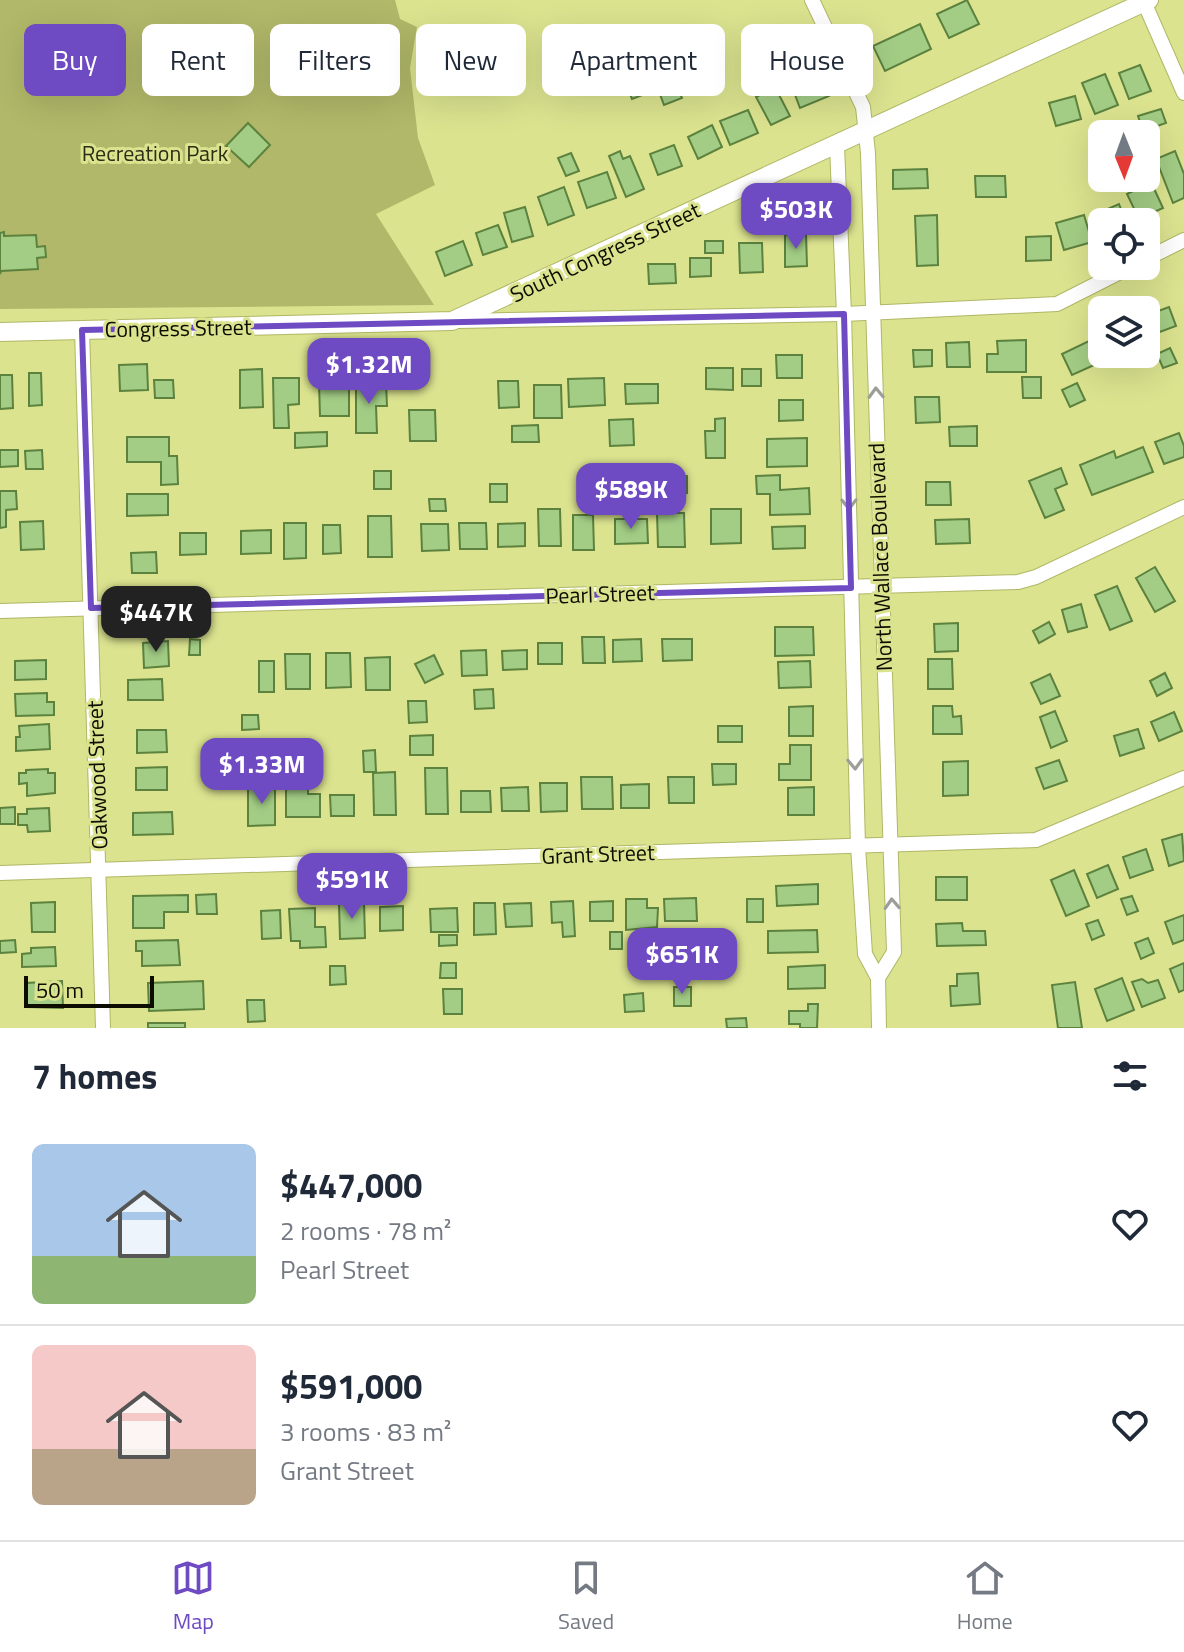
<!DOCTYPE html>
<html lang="en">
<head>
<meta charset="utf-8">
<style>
  body { margin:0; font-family:"Titillium Web",sans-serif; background:#f2f2f3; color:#1f2937; height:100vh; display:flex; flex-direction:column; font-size:30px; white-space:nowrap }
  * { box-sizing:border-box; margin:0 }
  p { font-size:26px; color:#747a83 }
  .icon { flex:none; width:44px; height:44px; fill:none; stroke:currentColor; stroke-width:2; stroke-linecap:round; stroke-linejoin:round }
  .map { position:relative; height:1028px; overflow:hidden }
  .drawer { display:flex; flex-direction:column; background:#fff; flex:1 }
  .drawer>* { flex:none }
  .banner { position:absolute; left:24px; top:24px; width:1136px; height:72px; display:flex; gap:16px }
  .needle { width:52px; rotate:179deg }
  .fabs { position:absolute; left:1088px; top:120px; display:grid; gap:16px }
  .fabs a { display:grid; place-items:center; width:72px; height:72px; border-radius:12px; background:#fff; box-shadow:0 8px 32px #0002; font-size:40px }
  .scale { position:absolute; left:24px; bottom:20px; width:130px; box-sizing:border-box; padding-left:8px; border:4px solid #0c0d00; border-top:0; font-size:22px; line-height:28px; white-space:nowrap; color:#0c0d00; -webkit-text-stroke:6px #dbe38f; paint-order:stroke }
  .price { position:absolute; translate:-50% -68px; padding:0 18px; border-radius:16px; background:#6e4ac3; color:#fff; font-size:26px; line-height:52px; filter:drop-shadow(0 2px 4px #0008) }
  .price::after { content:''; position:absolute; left:50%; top:48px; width:24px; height:18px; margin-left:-12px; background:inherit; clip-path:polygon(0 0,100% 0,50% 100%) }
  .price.current { background:#222; color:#fff }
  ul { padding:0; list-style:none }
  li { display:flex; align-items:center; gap:24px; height:200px; padding:0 32px }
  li+li { border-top:2px solid #e0e1e3 }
  li span { display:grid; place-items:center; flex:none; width:224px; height:160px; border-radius:12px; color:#555 }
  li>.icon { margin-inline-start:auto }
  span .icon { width:96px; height:96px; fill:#fffc; stroke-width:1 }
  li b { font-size:34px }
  h2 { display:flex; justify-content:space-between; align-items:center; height:96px; padding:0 32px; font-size:34px }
  .chip { padding:0 28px; border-radius:12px; background:#fff; box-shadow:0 8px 32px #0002; font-size:28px; line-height:72px }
  .chip.current { background:#6e4ac3; color:#fff }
  .tab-bar { display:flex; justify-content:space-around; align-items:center; height:112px; border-top:2px solid #e0e1e3; background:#fff; font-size:22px; color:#747a83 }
  .tab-bar a { display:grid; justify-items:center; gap:4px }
  .tab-bar .current { color:#6e4ac3 }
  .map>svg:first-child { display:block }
  .green { fill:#b1b869 }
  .building { fill:#a3cd85; stroke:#5c823e; stroke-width:2 }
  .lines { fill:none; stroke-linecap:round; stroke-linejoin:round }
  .minor-casing { stroke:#b0b765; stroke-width:16 }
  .tertiary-casing { stroke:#b0b765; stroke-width:20 }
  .minor { stroke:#fff; stroke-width:14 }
  .tertiary { stroke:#fff; stroke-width:18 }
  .oneway { stroke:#9e9e99 }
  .marked { fill:none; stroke:#6e4ac3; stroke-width:6; stroke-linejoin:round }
  .labels { text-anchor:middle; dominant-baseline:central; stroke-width:6; stroke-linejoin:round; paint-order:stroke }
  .park-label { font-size:22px; fill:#2b2d15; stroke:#dbe38f }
  .street-label { font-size:22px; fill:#0c0d00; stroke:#dbe38f }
</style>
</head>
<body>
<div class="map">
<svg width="1184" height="1028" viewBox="0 0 1184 1028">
  <rect width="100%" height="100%" fill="#dbe38f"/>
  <polygon class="green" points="0,0 395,0 400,19 417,27 410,68 418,138 435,185 376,214 434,305 0,309"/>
  <g class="building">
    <polygon points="967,0 979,24 949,38 937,14"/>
    <polygon points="920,24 931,49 885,71 873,46"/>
    <polygon points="768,51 778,72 765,78 755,57"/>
    <polygon points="792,52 798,66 783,72 777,58"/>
    <polygon points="1140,65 1151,91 1129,99 1119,73"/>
    <polygon points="648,70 654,84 673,76 682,98 664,105 658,89 632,99 624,80"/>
    <polygon points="819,73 829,96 800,108 791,84"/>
    <polygon points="1105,74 1118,105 1095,114 1082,83"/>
    <polygon points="775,87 790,116 771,125 756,97"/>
    <polygon points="1075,96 1081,119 1056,126 1049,103"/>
    <polygon points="1161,109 1166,123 1143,131 1138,116"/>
    <polygon points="748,110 758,133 730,145 720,121"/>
    <polygon points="248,123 270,145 249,167 226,146"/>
    <polygon points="712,125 722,147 698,159 688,137"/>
    <polygon points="674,145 682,166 658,175 650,154"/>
    <polygon points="620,151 623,159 630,156 644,189 626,197 609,156"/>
    <polygon points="1175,151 1184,174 1184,198 1173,203 1156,159"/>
    <polygon points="571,153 579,171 566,176 558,158"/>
    <polygon points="927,169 928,188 893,189 893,170"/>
    <polygon points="607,172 616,198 587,208 578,182"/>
    <polygon points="975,176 1005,176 1006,197 976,197"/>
    <polygon points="1151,182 1163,208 1139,219 1127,194"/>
    <polygon points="564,187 574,215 548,225 538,197"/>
    <polygon points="804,203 805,221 788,222 787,204"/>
    <polygon points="1119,204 1126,222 1102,222 1102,228 1096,214"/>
    <polygon points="525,207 533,236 512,242 504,213"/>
    <polygon points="937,215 938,265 917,266 915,216"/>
    <polygon points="1084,215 1092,242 1064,250 1056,223"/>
    <polygon points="498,225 507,247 483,255 476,233"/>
    <polygon points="4,232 4,236 36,235 37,247 45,246 46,257 37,258 38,269 1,271 0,274 0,233"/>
    <polygon points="806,234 807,266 785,267 785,235"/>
    <polygon points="1051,236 1051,260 1026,261 1026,237"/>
    <polygon points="463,241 472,265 445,276 436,252"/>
    <rect x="705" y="241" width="18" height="12"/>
    <polygon points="739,243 762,243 763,272 740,273"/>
    <polygon points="690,258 711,258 711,276 690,277"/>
    <polygon points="648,264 675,264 676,283 649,284"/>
    <polygon points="1169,307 1176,326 1157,333 1150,314"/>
    <polygon points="1026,340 1026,372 987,372 987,354 998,354 997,341"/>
    <polygon points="1091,340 1101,362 1072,375 1062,354"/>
    <polygon points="969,342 970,367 947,367 946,343"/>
    <polygon points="1170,348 1177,363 1163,368 1157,354"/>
    <polygon points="913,350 932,350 932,366 914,367"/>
    <polygon points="776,355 802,355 802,378 777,378"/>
    <polygon points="147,364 148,390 120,391 119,365"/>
    <polygon points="706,368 733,368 733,390 706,389"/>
    <polygon points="262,369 263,407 240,408 240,370"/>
    <rect x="742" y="369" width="19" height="17"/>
    <polygon points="29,373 41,373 42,405 29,406"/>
    <polygon points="0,375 12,375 13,408 0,409"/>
    <polygon points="1022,377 1041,377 1041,398 1023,398"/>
    <polygon points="273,378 299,378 299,404 288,405 289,428 274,428"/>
    <polygon points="604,378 605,405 569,407 568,379"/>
    <polygon points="154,380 173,380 174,398 155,398"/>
    <polygon points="498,381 518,381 519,407 499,408"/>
    <polygon points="319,382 349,382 349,416 320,416"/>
    <polygon points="356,383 386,383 387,406 376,406 377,433 356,433"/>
    <polygon points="1077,383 1085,400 1070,407 1062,390"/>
    <polygon points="625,384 658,384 658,403 626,404"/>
    <polygon points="534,385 561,385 562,418 534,418"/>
    <polygon points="915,397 939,397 940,422 916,423"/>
    <polygon points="779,400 803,400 803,420 779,421"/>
    <polygon points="409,410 435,410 436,441 410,441"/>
    <polygon points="725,418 725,458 706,458 705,431 715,431 715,419"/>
    <polygon points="633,419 634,445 610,446 609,420"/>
    <polygon points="538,425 539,442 512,442 512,426"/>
    <polygon points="977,426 977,446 950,446 949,427"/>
    <polygon points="327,432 327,446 295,448 295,433"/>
    <polygon points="1179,433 1184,446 1184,457 1164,464 1155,442"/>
    <polygon points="127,437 169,437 169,456 177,456 178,484 161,485 161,462 127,462"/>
    <polygon points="807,438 807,466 767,467 767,439"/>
    <polygon points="1143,447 1153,472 1092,495 1080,465 1114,451 1116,458"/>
    <polygon points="0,450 18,450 18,466 0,467"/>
    <polygon points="42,450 43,469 26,469 25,451"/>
    <polygon points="1061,468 1067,484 1055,489 1064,510 1045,518 1029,481"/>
    <rect x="374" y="471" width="17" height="18"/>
    <polygon points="780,475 780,490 809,488 810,514 770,515 770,494 757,494 756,476"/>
    <polygon points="687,476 687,493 672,494 672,477"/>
    <polygon points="926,482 950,482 951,505 926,505"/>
    <rect x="490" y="484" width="17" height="18"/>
    <polygon points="0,491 16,491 17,509 6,510 6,527 0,528"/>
    <polygon points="127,494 168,494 168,515 127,516"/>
    <polygon points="429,499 445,499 446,511 430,511"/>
    <polygon points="538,509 560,509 561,546 539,546"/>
    <polygon points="711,509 741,509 741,543 711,544"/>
    <polygon points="657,513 684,513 685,547 658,547"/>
    <polygon points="573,515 593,515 594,550 573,550"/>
    <polygon points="368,516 391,516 392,557 368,557"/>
    <polygon points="615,519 647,519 648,543 615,544"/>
    <polygon points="969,519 970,543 936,544 935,520"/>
    <polygon points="43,521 44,549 21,550 20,522"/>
    <polygon points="284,523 306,523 306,558 284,559"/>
    <polygon points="459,523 486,523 487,549 460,549"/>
    <polygon points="525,523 525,546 498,547 498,524"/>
    <polygon points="421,524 448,524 449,550 422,551"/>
    <polygon points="323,525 340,525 341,553 323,554"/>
    <polygon points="805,526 805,548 773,549 772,527"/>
    <polygon points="271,530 271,553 241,554 241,531"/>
    <polygon points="180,533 206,533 206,554 180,555"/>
    <polygon points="156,552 157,573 132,573 131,553"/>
    <polygon points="1155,567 1175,601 1155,612 1136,578"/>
    <polygon points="1117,586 1132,621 1110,630 1095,595"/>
    <polygon points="1081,604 1087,627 1068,632 1062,610"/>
    <polygon points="1049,622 1055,634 1039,643 1033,631"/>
    <polygon points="958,623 958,651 935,652 934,624"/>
    <polygon points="775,627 813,627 814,655 775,656"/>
    <polygon points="582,637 604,637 605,663 583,663"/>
    <polygon points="190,639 200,640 200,655 189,655"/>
    <polygon points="641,639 642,661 613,662 613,640"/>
    <polygon points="662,639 692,639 692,660 663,661"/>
    <polygon points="168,641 169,666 144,668 143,643"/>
    <rect x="538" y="643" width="24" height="21"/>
    <polygon points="486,650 487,675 462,676 461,651"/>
    <polygon points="527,650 527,669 503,670 502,651"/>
    <polygon points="326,653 350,653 351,687 326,688"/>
    <polygon points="285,654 310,654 310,689 286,689"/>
    <polygon points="434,655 443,674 425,683 415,664"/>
    <polygon points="390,657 390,690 366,690 365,658"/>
    <polygon points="928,659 952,659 953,689 928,689"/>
    <polygon points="46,660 46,679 15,680 15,661"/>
    <rect x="259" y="661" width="15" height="31"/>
    <polygon points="810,661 811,687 779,688 778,662"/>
    <polygon points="1165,673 1172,688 1157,696 1150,681"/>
    <polygon points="1050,674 1060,696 1041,704 1031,683"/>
    <polygon points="162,679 163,700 128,700 128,680"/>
    <polygon points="493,689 494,708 475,709 474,690"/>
    <polygon points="47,693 47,702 54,702 54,715 16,716 15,694"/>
    <polygon points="408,701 426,701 427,722 409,723"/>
    <polygon points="813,706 813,736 789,736 789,707"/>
    <polygon points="933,706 952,706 953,717 961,716 962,734 933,734"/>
    <polygon points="1055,711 1067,741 1051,748 1040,717"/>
    <polygon points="1174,712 1182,731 1159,741 1151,722"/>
    <polygon points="242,715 258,715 259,729 242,730"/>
    <polygon points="49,724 50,749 16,751 16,737 20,737 19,726"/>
    <rect x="718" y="726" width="24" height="16"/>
    <polygon points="1138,729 1144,748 1120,756 1114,736"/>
    <polygon points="137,730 166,730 167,752 137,753"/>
    <polygon points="433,735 433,755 410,755 410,736"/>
    <polygon points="790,745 811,745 811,780 779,780 779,764 790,764"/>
    <polygon points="375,750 376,772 364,772 363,751"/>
    <polygon points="1059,760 1067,781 1044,789 1036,768"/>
    <polygon points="968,761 968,795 943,796 943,762"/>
    <polygon points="712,764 736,764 736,784 713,785"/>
    <polygon points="167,767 167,790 136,790 136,768"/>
    <polygon points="425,768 447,768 448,814 426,814"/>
    <polygon points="48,769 48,773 55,773 55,793 27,796 27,783 19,784 19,773 26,773 26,770"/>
    <polygon points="395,772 396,815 374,815 373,773"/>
    <polygon points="581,777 612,777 613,809 582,809"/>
    <polygon points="668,777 694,777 694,803 669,803"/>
    <polygon points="286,781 308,781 308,794 320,794 320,817 286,817"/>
    <polygon points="540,783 567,783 567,811 541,812"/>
    <polygon points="649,784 649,808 621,808 621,785"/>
    <polygon points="275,787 275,825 248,826 248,788"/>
    <polygon points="528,787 529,811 502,811 501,788"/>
    <polygon points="814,787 814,815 788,815 788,788"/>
    <polygon points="461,791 490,791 491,812 461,812"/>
    <polygon points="330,795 354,795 354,816 331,816"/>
    <polygon points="15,807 15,824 0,824 0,808"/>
    <polygon points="49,808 50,831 28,832 27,825 18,825 18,814 27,814 27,809"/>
    <polygon points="172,812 173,834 133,835 133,813"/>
    <polygon points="1182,834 1184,861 1169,866 1162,840"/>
    <polygon points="1146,849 1153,870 1130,878 1123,857"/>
    <polygon points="1108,865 1118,889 1097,898 1087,874"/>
    <polygon points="1074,870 1089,906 1066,916 1051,880"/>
    <rect x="936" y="877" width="31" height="23"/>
    <polygon points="818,884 818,904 777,906 776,886"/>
    <polygon points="216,894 217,914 197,914 196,895"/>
    <polygon points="188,895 188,912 164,912 164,928 133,928 133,896"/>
    <polygon points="1132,896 1138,911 1127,915 1121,899"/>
    <polygon points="696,898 697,921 665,921 664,899"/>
    <polygon points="626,899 647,899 647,908 658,908 657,927 626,930"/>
    <rect x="747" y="899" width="16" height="23"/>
    <polygon points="573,901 575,936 563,937 562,922 552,923 551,902"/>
    <polygon points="613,901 613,921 590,921 590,902"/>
    <polygon points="55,902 55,932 32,932 31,903"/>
    <polygon points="364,903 365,938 340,939 339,904"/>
    <polygon points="474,903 495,903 496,934 474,935"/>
    <polygon points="531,903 532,926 506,927 504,904"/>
    <polygon points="403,906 403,930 380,931 380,907"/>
    <polygon points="315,908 315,927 325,927 326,947 300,948 300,941 291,941 289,909"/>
    <polygon points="457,908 458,932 431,932 430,909"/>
    <polygon points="280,910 281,938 262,939 261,911"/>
    <polygon points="1184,915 1184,940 1173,944 1165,922"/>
    <polygon points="1098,920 1104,935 1092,940 1086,924"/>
    <polygon points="962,923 963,931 985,931 986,945 937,946 936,924"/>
    <polygon points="817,930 818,952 768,953 768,931"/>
    <rect x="610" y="932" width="12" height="17"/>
    <polygon points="675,934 693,935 692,950 675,950"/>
    <polygon points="439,935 457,935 457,945 439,946"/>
    <polygon points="1148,938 1154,953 1141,959 1135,943"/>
    <polygon points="15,940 16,952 0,953 0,941"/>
    <polygon points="178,940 180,965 142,966 142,951 136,951 136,941"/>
    <polygon points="55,947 56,966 22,967 22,954 31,953 31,948"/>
    <polygon points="441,963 456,963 456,978 440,978"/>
    <polygon points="1184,963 1184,990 1179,992 1170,969"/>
    <polygon points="825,965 825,988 788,989 788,967"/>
    <polygon points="330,966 345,966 346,984 330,985"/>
    <polygon points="978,973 980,1004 951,1006 950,986 957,986 957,974"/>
    <polygon points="1122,978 1134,1010 1107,1021 1095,989"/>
    <polygon points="1142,979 1148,983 1158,980 1165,998 1142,1007 1132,982"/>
    <polygon points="62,981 63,1008 27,1007 26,983"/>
    <polygon points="203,981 204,1009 149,1011 148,983"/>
    <polygon points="1075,982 1082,1028 1058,1028 1052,985"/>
    <rect x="674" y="987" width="17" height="19"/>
    <polygon points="443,989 462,989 462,1014 444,1014"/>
    <polygon points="643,993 644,1011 625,1012 624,995"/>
    <polygon points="247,1000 264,1000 265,1021 248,1022"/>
    <polygon points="808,1004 818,1004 817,1028 800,1028 800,1024 789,1024 789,1011 808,1011"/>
    <polygon points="746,1018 747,1028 727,1028 726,1019"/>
    <rect x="148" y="1023" width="37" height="5"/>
  </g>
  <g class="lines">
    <defs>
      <g id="minor">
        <polyline points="812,0 863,107 868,153 894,952 878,978"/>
        <polyline points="1144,2 1184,93"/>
        <polyline points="837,146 844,314 858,846 865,954 878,978 879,1028"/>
        <polyline points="1146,259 1184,240"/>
        <polyline points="458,321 844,314 1057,304 1132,266"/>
        <polyline points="82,330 103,1028"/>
        <polyline points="0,611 1018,582 1036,577 1184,507"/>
        <polyline points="0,873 1036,840 1184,778"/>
      </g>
      <polyline id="tertiary" points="0,332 452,321 1149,0"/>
    </defs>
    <use href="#minor" class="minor-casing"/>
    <use href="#tertiary" class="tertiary-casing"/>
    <use href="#minor" class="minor"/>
    <use href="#tertiary" class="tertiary"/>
  </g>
  <defs><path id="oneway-chevron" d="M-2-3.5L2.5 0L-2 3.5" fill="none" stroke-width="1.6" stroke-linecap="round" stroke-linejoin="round" transform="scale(2)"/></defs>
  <g class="oneway">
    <use href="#oneway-chevron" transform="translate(876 393) rotate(-92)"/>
    <use href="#oneway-chevron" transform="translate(849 504) rotate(89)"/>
    <use href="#oneway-chevron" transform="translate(855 764) rotate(88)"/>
    <use href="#oneway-chevron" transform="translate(892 904) rotate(-93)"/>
  </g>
  <path class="marked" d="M 844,314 L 851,588 L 91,608 L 82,330 Z"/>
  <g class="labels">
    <g class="park-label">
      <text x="155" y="153">Recreation Park</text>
    </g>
    <g class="street-label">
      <text transform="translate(605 252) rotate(-25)">South Congress Street</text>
      <text transform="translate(178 328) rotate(-1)">Congress Street</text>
      <text transform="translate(880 557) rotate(-92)">North Wallace Boulevard</text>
      <text transform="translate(600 594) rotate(-2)">Pearl Street</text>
      <text transform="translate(97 775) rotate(-92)">Oakwood Street</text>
      <text transform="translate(598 854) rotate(-2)">Grant Street</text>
    </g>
  </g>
</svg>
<div class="fabs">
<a><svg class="needle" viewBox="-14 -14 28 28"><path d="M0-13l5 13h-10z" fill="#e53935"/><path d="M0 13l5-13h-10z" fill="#747a83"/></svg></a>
<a><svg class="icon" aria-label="locate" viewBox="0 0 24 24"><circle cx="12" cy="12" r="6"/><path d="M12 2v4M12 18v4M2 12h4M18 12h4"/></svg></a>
<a><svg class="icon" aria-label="layers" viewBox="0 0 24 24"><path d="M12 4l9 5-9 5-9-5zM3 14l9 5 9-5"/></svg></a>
</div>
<div class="scale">50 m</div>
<b class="price" style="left:796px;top:251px">$503K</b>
<b class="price" style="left:369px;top:406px">$1.32M</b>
<b class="price" style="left:631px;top:531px">$589K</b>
<b class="price current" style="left:156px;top:654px">$447K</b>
<b class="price" style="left:262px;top:806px">$1.33M</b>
<b class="price" style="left:352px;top:921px">$591K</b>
<b class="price" style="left:682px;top:996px">$651K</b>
<div class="banner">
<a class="chip current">Buy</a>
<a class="chip">Rent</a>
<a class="chip">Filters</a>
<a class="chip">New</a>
<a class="chip">Apartment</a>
<a class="chip">House</a>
</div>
</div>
<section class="drawer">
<h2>7 homes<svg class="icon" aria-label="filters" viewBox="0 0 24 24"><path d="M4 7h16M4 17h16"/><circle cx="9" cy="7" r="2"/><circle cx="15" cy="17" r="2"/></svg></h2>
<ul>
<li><span style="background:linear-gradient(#a9c7e8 70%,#8fb573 0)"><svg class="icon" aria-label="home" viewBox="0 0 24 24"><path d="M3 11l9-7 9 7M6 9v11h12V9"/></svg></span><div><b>$447,000</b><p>2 rooms · 78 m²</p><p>Pearl Street</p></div><svg class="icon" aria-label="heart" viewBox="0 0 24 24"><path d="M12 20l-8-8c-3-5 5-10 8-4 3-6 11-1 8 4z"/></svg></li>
<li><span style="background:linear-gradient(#f6c9c9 65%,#b9a48a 0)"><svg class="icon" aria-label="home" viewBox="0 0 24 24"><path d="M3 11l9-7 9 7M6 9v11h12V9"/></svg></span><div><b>$591,000</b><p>3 rooms · 83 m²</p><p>Grant Street</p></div><svg class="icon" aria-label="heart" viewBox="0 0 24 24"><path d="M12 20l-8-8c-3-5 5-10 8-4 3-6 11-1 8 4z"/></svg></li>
</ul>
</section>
<nav class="tab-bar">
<a class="current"><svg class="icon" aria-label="map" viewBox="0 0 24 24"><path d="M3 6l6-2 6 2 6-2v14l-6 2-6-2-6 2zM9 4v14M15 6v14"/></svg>Map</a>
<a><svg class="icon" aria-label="saved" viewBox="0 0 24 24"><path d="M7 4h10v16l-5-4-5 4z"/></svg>Saved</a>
<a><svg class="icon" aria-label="home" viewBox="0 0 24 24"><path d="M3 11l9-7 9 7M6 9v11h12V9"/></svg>Home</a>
</nav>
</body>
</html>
